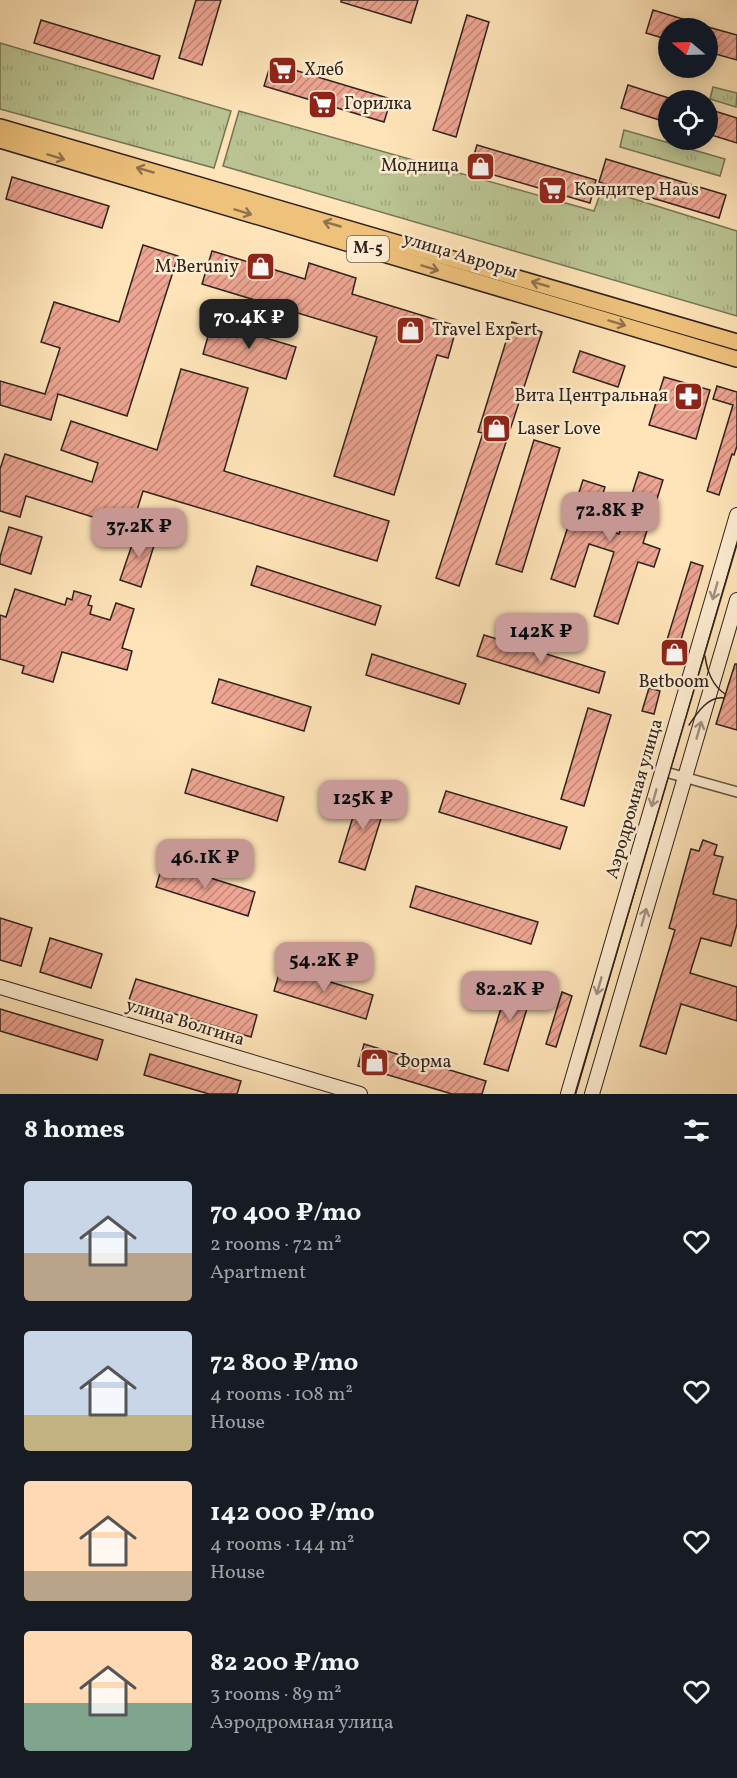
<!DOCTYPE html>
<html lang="en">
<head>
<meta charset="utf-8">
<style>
  body { margin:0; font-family:Vollkorn,serif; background:#20242c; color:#f1f3f6; height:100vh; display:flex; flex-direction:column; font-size:22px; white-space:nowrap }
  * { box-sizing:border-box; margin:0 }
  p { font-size:20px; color:#9ea1a6 }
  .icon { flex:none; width:33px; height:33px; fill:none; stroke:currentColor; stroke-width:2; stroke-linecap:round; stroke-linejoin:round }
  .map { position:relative; height:1094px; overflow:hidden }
  .sheet { display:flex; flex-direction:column; background:#171b24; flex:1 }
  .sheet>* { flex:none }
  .needle { width:39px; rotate:289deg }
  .fabs { position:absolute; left:658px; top:18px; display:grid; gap:12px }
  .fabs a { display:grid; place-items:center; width:60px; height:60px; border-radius:50%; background:#171b24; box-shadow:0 3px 15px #0003; font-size:30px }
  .price { position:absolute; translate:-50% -51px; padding:0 14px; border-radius:12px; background:#c59692; color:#111; font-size:20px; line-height:39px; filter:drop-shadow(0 2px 3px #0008) }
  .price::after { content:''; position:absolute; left:50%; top:36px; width:18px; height:14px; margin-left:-9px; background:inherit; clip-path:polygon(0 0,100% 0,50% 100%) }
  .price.on { background:#222; color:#fff }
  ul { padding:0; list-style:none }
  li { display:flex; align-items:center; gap:18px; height:150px; padding:0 24px }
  li span { display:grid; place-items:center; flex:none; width:168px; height:120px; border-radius:6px; color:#555 }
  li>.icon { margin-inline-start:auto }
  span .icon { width:72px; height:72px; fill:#fffc; stroke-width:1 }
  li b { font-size:26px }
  h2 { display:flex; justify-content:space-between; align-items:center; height:72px; padding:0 24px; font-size:26px }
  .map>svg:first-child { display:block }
  .park { fill:url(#park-tufts); stroke:#767458; stroke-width:1.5 }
  .building { fill:url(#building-hatch); stroke:#30231e; stroke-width:1.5 }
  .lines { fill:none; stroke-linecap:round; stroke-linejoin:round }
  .street-casing { stroke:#645344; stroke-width:12 }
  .secondary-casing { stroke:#30231e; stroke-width:16 }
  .primary-casing { stroke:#30231e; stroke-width:18 }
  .street { stroke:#feedd1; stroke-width:9 }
  .secondary { stroke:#feedd1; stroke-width:14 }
  .primary { stroke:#efc27c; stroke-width:15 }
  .tram { stroke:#30231e; stroke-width:1.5 }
  .oneway { stroke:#90724d }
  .oneway2 { stroke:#a19280 }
  .labels { text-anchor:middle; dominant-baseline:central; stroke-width:5; stroke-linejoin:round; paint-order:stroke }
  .shield { fill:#feedd1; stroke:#6e6054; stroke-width:1.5 }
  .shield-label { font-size:16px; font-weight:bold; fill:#30231e }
  .poi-label { font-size:18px; fill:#30231e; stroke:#feedd1; text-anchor:start }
  .street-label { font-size:18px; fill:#30231e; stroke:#feedd1 }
</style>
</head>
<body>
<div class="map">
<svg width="737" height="1094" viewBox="0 0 737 1094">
  <defs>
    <pattern id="park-tufts" width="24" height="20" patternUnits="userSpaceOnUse" patternTransform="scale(1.5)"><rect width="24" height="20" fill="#bbc593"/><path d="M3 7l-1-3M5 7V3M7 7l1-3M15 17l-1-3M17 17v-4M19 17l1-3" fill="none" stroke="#a1a97e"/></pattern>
    <pattern id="building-hatch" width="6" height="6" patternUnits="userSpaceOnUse" patternTransform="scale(1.5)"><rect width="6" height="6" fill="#eea593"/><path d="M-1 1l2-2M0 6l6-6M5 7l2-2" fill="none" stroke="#c18677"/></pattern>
  </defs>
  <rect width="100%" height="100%" fill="#fee4b8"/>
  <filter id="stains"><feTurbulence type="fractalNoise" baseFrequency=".00333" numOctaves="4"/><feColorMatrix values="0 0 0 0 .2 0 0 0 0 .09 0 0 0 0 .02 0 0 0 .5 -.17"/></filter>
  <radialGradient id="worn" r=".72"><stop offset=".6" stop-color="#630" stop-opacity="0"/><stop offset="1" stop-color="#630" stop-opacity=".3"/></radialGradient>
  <g class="park">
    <polygon points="0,43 231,111 214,168 0,109"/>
    <polygon points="713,87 737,93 736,107 710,99"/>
    <polygon points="239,111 594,211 602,189 737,231 737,316 223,166"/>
    <polygon points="624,130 725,159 720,176 620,147"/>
  </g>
  <g class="building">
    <polygon points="196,0 221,0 202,65 179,58"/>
    <polygon points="341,0 418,0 411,23 341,2"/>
    <polygon points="653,10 706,26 706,28 669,28 669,40 646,33"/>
    <polygon points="467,15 489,22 456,137 433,130"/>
    <polygon points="41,20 160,56 153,79 34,43"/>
    <polygon points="708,27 737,35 737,60 708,52"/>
    <polygon points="271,63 391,99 384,122 264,86"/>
    <polygon points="628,85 669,98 669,123 621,108"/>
    <polygon points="708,109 737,118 737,143 708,134"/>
    <polygon points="477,145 596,180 590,203 470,168"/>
    <polygon points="606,159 726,195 719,218 599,182"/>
    <polygon points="12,177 109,206 102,228 6,199"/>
    <polygon points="143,245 178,256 127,416 58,394 51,420 0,405 0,381 45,394 60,348 41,342 54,302 119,322"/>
    <polygon points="212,251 305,279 309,263 356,278 352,294 457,326 448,358 437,355 394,495 334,476 377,337 202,284"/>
    <polygon points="212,322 296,347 286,379 203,354"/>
    <polygon points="512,322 542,332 459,586 436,578 483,433 478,432"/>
    <polygon points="580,351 625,366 618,387 573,372"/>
    <polygon points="181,369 248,388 224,471 389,521 377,561 143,491 131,529 26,496 20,517 0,511 0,469 5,454 92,482 98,463 61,450 71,421 157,450"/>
    <polygon points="664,377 710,390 696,439 649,425"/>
    <polygon points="717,386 737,392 737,446 734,455 732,454 719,495 707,491 733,405 713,399"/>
    <polygon points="534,440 560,448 522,572 496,564"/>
    <polygon points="639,472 663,480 643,543 660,549 654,567 638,562 618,624 594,616 614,552 589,544 575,587 551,579 583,480 605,487 593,525 619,534"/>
    <polygon points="9,527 42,537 31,574 0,564 0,557"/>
    <polygon points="137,530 157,536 141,587 120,580"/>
    <polygon points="691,562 703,566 675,660 662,656"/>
    <polygon points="257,566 381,606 375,625 251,585"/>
    <polygon points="15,589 65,605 67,598 72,600 74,591 91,596 88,605 92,606 90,614 110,620 116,603 134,609 122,648 132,651 127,670 62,652 53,682 22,673 24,666 0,659 0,615 6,617"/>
    <polygon points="484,635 605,672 599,693 477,656"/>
    <polygon points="372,654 466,684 459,704 366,675"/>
    <polygon points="735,664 737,664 737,730 716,724"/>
    <polygon points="219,679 311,707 304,731 212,703"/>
    <polygon points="649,688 660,691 654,714 642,711"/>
    <polygon points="588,708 611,715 584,806 561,799"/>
    <polygon points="192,769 284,797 277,821 185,793"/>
    <polygon points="361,791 387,799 365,870 339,862"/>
    <polygon points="446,791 567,827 560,849 439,812"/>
    <polygon points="703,840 717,845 714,855 723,857 713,894 737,900 737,924 731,946 701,938 690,973 737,987 737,1021 681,1004 666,1054 640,1046 675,930 669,928 691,849 699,851"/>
    <polygon points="163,863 255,892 248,916 156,887"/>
    <polygon points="416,886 538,922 531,944 410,907"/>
    <polygon points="0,918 32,928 21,966 0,960"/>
    <polygon points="50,938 102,954 91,988 40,972"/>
    <polygon points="281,967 373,995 366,1019 274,991"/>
    <polygon points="512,972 536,979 508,1071 484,1064"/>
    <polygon points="136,979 257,1015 251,1037 129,1000"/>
    <polygon points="562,992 572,996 556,1047 546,1044"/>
    <polygon points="0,1009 103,1040 97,1060 0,1031"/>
    <polygon points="364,1044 486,1081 482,1094 452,1094 358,1066"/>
    <polygon points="150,1054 241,1081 237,1094 209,1094 144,1075"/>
  </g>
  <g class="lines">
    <defs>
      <polyline id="street" points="662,771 737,792"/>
      <g id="secondary">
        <polyline points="0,987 360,1094"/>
        <polyline points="568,1094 737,515"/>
        <polyline points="592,1094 737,600"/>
      </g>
      <g id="primary">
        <polyline points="0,127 737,342"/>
        <polyline points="0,140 737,359"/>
      </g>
    </defs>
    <use href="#street" class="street-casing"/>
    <use href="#secondary" class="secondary-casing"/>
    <use href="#primary" class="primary-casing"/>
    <use href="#street" class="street"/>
    <use href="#secondary" class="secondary"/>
    <use href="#primary" class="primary"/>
    <g class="tram">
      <path d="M 705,656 C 707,671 713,686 725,694"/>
      <path d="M 689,725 C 697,713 708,696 724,698"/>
      <polyline points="575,1094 737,544"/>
    </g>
  </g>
  <defs><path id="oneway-shaft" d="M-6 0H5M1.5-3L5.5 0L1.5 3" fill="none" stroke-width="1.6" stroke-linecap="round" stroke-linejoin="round" transform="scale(1.5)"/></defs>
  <g class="oneway">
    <use href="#oneway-shaft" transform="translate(56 157) rotate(17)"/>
    <use href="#oneway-shaft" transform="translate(145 170) rotate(-164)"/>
    <use href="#oneway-shaft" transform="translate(243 212) rotate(17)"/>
    <use href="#oneway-shaft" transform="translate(332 224) rotate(-164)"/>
    <use href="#oneway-shaft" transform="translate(430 268) rotate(17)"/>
    <use href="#oneway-shaft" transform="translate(540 284) rotate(-164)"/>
    <use href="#oneway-shaft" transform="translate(617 323) rotate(17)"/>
  </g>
  <g class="oneway2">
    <use href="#oneway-shaft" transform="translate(715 591) rotate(106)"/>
    <use href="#oneway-shaft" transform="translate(699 730) rotate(-74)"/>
    <use href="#oneway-shaft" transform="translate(654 798) rotate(106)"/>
    <use href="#oneway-shaft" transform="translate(644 917) rotate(-74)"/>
    <use href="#oneway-shaft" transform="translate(599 986) rotate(106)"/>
  </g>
  <defs>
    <symbol id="supermarket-square" viewBox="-11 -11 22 22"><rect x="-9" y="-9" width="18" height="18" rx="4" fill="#8f2418" stroke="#feedd1"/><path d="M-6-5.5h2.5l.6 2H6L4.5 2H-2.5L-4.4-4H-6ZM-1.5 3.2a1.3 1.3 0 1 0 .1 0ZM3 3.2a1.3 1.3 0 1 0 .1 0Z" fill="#fff"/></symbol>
    <symbol id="shop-square" viewBox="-11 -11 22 22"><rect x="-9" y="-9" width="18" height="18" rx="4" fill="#8f2418" stroke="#feedd1"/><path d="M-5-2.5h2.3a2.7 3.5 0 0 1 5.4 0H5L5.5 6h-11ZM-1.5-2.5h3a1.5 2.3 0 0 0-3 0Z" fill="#fff"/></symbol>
    <symbol id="pharmacy-square" viewBox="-11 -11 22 22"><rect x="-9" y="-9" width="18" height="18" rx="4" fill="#8f2418" stroke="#feedd1"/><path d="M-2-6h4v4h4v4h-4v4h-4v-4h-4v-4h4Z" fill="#fff"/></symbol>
  </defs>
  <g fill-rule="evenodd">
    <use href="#supermarket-square" x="266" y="54" width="33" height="33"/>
    <use href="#supermarket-square" x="306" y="88" width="33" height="33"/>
    <use href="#shop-square" x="464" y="150" width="33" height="33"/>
    <use href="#supermarket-square" x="536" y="174" width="33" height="33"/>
    <use href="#shop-square" x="244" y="250" width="33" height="33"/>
    <use href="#shop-square" x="394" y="314" width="33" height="33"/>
    <use href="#pharmacy-square" x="672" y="380" width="33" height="33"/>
    <use href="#shop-square" x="480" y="412" width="33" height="33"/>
    <use href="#shop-square" x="658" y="636" width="33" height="33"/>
    <use href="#shop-square" x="358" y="1046" width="33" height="33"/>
  </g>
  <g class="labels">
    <rect class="shield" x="347" y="236" width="42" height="26" rx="4.5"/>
    <g class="shield-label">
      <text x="368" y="249">М-5</text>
    </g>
    <g class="poi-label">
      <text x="304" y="70">Хлеб</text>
      <text x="344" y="104">Горилка</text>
      <text x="459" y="166" text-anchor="end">Модница</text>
      <text x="574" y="190">Кондитер Haus</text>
      <text x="239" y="267" text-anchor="end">M.Beruniy</text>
      <text x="432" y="330">Travel Expert</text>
      <text x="668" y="396" text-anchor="end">Вита Центральная</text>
      <text x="517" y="429">Laser Love</text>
      <text x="674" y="682" text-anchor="middle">Betboom</text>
      <text x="396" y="1062">Форма</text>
    </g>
    <g class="street-label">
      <text transform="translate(460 256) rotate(17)">улица Авроры</text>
      <text transform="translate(635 799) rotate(-74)">Аэродромная улица</text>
      <text transform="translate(185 1023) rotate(17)">улица Волгина</text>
    </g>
  </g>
  <rect width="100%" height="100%" filter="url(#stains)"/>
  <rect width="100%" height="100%" fill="url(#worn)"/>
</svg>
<div class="fabs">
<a><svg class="needle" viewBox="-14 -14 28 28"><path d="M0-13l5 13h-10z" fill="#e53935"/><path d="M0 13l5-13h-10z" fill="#9ea1a6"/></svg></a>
<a><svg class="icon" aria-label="locate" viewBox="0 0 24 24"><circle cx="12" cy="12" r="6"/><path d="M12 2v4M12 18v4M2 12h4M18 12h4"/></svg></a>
</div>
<b class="price on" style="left:249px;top:350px">70.4K ₽</b>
<b class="price" style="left:610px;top:543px">72.8K ₽</b>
<b class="price" style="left:139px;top:559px">37.2K ₽</b>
<b class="price" style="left:541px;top:664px">142K ₽</b>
<b class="price" style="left:363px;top:831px">125K ₽</b>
<b class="price" style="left:205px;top:890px">46.1K ₽</b>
<b class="price" style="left:324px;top:993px">54.2K ₽</b>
<b class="price" style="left:510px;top:1022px">82.2K ₽</b>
</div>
<section class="sheet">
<h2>8 homes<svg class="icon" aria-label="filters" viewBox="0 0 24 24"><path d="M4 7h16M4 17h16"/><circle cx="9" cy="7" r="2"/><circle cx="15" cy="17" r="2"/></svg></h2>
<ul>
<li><span style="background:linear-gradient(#c9d6e8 60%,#b9a48a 0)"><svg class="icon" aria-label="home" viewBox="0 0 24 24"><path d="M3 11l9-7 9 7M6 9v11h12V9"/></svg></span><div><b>70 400 ₽/mo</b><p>2 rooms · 72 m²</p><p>Apartment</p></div><svg class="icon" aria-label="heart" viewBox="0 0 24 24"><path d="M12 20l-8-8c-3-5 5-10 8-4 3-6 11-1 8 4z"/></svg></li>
<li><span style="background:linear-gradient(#c9d6e8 70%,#c2b280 0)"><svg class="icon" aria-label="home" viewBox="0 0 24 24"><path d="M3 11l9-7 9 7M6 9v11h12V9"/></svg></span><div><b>72 800 ₽/mo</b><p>4 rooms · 108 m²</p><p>House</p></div><svg class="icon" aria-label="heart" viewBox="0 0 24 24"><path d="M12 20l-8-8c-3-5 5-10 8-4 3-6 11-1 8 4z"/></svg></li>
<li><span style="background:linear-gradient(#ffd9b3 75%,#b9a48a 0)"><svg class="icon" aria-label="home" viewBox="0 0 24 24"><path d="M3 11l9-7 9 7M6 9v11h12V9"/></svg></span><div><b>142 000 ₽/mo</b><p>4 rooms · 144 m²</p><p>House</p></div><svg class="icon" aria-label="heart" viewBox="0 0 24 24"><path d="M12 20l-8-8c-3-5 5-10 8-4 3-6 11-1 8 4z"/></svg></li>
<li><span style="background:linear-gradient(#ffd9b3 60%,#7fa58c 0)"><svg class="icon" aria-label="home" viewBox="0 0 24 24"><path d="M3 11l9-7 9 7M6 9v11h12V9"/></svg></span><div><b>82 200 ₽/mo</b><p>3 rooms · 89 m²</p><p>Аэродромная улица</p></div><svg class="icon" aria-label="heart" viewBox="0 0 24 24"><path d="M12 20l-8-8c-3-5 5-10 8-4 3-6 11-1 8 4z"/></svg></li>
</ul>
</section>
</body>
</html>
